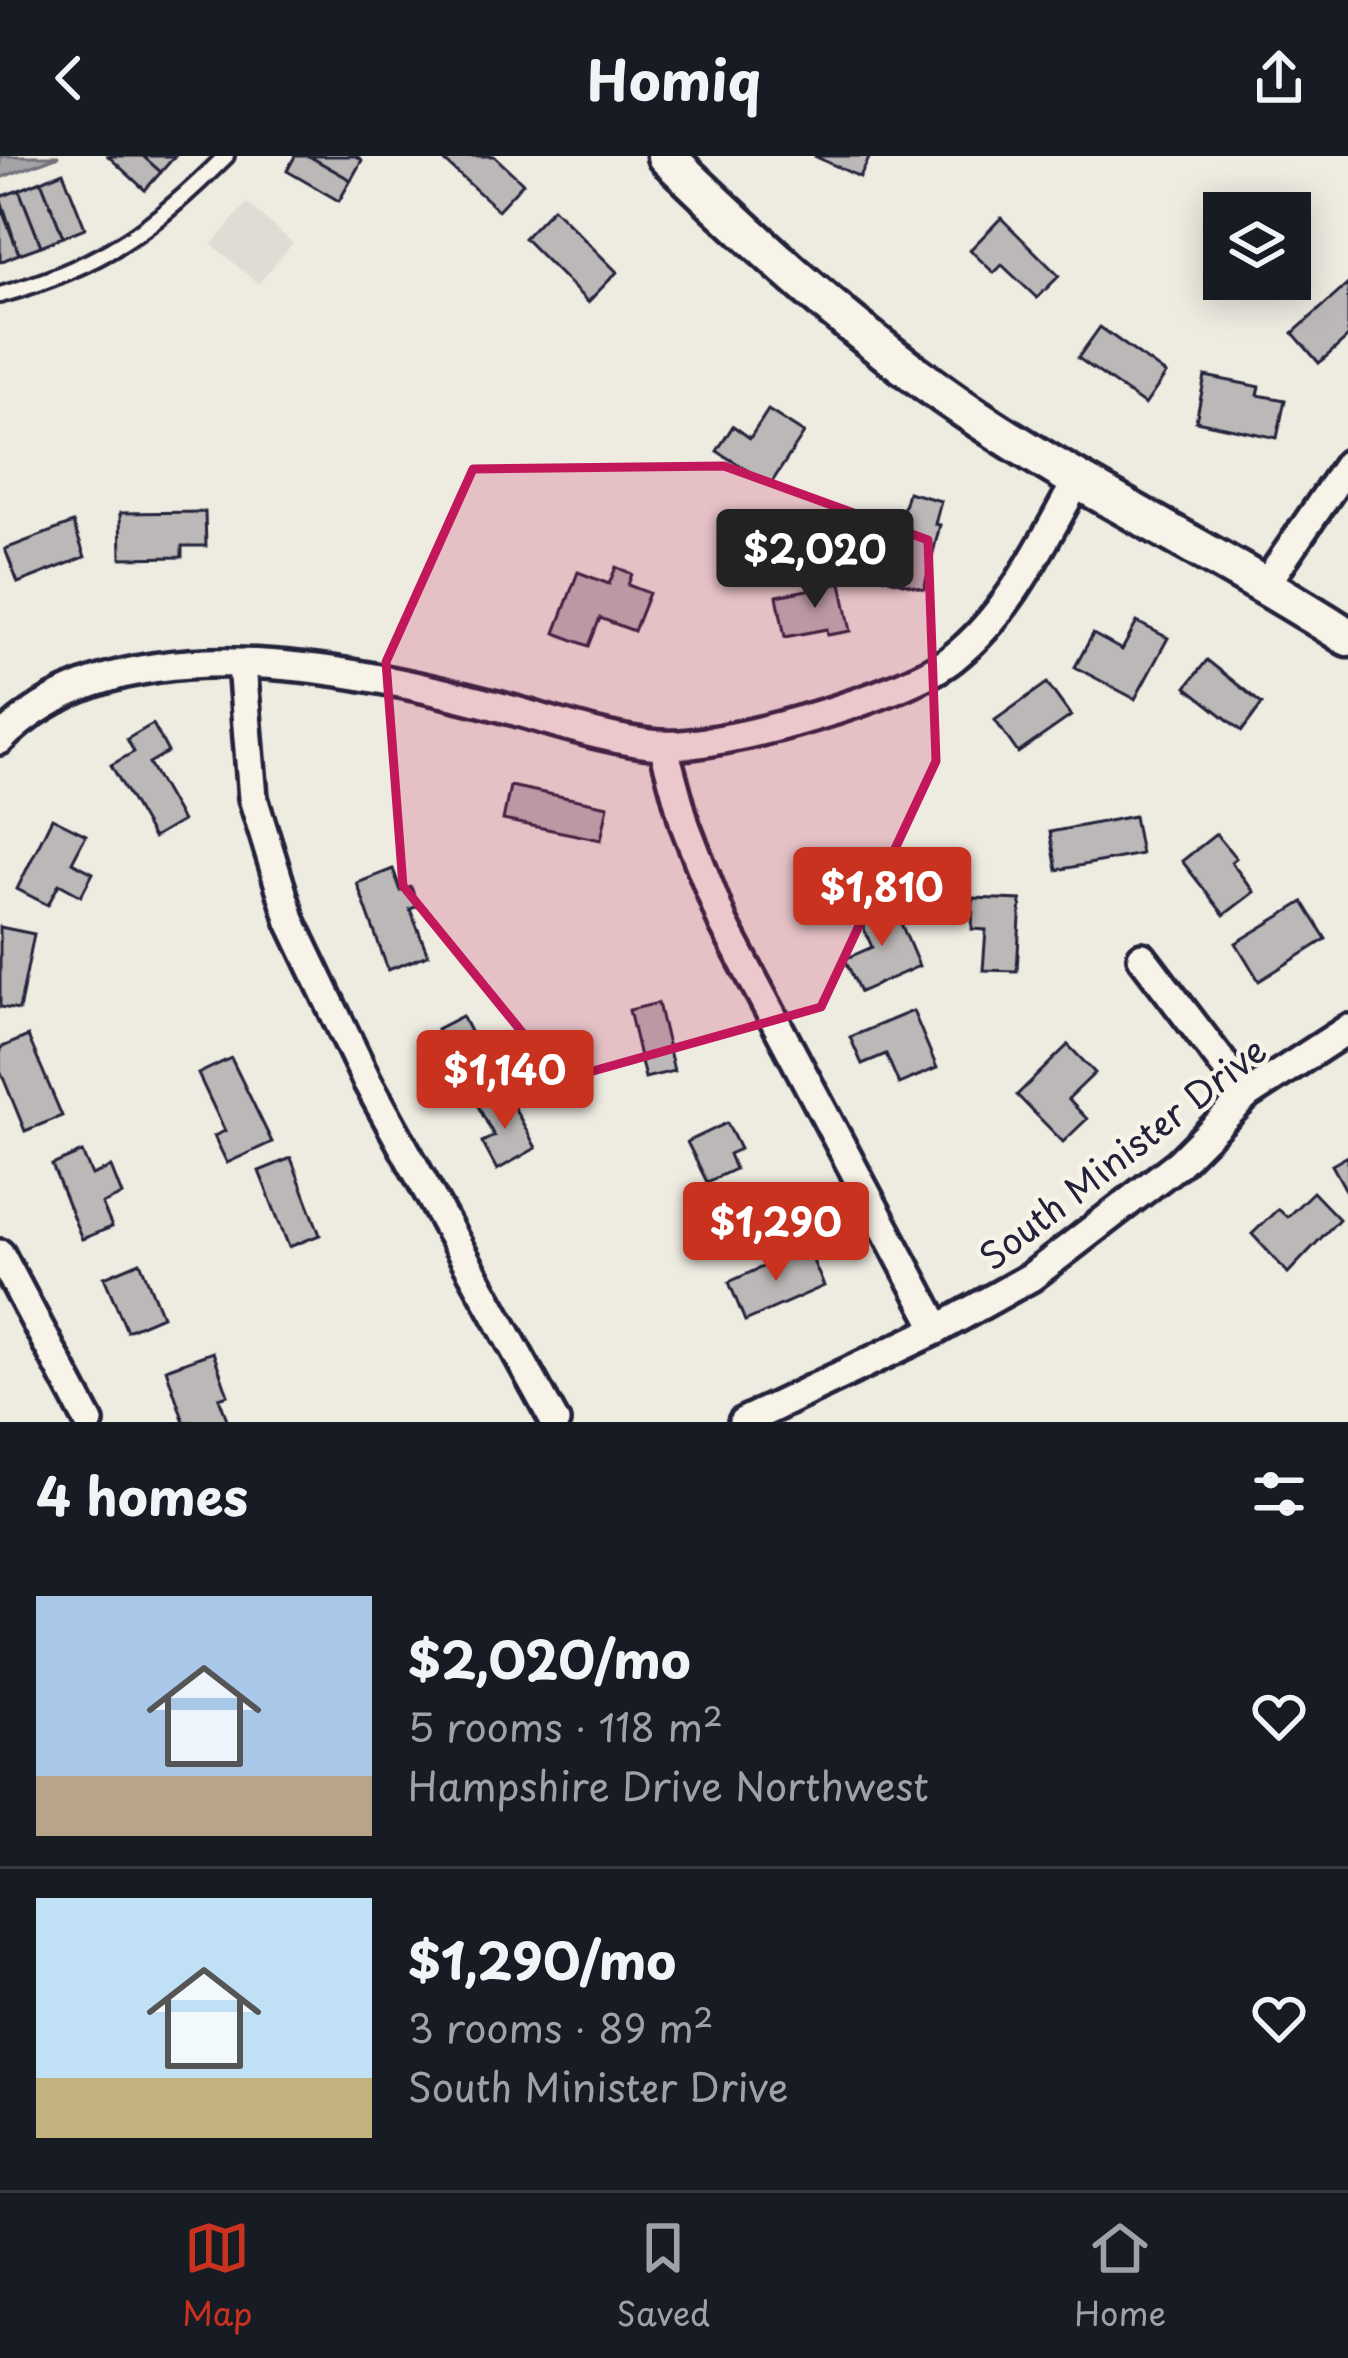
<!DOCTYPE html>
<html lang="en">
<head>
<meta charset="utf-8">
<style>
  body { margin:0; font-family:"Playpen Sans",sans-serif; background:#242831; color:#f1f3f6; height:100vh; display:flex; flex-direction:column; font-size:45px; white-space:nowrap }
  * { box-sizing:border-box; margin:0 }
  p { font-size:39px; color:#9ea1a6 }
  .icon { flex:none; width:66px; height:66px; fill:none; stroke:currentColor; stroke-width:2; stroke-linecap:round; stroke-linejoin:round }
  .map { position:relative; height:1266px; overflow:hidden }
  .panel { display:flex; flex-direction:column; background:#171b24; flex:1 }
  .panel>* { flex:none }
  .buttons { position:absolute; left:1203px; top:36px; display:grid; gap:24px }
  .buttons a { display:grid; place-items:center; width:108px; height:108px; border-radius:0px; background:#171b24; box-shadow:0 6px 30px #0003; font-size:60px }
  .price { position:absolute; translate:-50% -102px; padding:0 27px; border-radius:12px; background:#c8321e; color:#fff; font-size:39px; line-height:78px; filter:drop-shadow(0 3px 6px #0008) }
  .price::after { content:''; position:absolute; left:50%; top:72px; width:36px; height:27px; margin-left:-18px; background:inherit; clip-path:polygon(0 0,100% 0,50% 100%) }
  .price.selected { background:#222; color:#fff }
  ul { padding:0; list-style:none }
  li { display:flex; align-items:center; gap:36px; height:300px; padding:0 36px }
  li+li { border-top:3px solid #363941 }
  li span { display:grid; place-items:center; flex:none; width:336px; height:240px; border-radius:0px; color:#555 }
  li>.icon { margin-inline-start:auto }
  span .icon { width:144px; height:144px; fill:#fffc; stroke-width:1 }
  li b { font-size:51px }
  h2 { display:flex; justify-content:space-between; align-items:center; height:144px; padding:0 36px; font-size:51px }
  header { display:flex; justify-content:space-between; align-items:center; height:156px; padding:0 36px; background:#171b24; font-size:54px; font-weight:700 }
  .dock { display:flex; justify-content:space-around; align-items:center; height:168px; border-top:3px solid #363941; background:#171b24; font-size:33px; color:#9ea1a6 }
  .dock a { display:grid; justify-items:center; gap:6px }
  .dock .selected { color:#c8321e }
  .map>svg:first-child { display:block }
  .built { fill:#dfdcd4 }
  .water { fill:#a6a3a6; stroke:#716f7b; stroke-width:3 }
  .building { fill:#bbb8b7; stroke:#22223b; stroke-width:3 }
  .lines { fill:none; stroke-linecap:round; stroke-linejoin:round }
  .lane-casing { stroke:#22223b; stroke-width:22 }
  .street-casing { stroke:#22223b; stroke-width:36 }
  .secondary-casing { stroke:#22223b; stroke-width:45 }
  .lane { stroke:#f7f3e8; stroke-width:14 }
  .street { stroke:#f7f3e8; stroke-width:27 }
  .secondary { stroke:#f7f3e8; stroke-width:36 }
  .marked { fill:#c2185b; fill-opacity:0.2; stroke:#c2185b; stroke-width:9; stroke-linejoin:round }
  .labels { text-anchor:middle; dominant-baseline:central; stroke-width:9; stroke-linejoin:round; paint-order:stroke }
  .street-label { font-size:36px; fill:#22223b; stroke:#f7f3e8 }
</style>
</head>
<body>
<header><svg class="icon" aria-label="back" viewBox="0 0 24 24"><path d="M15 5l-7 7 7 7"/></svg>Homiq<svg class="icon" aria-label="share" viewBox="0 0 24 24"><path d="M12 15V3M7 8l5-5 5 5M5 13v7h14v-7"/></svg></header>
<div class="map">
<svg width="1348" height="1266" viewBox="0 0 1348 1266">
  <rect width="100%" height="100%" fill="#eeebe1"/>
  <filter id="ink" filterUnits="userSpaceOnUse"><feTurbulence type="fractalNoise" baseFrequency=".00833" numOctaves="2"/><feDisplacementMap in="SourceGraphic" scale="24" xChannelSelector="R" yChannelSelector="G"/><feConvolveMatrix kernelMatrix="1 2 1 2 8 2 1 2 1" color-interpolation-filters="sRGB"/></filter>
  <g filter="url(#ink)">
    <polygon class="built" points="247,47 293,87 258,128 212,88"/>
    <polygon class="water" points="0,0 59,0 0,22"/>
    <g class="building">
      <polygon points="108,0 143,0 161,16 145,34"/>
      <polygon points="143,0 175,0 161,16"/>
      <polygon points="295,0 309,0 351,24 339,45 287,15"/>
      <polygon points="309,0 356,0 362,4 351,24"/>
      <polygon points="439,0 494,0 523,27 498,54"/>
      <polygon points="814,0 870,0 860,21"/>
      <polygon points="63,16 85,72 63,81 41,25"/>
      <polygon points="41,25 63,81 41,90 19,34"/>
      <polygon points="19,34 41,90 19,98 0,41"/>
      <polygon points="0,49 19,98 0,106"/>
      <polygon points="553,52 617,116 588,146 524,82"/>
      <polygon points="1001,62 1059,120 1037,142 1002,109 994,117 970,94"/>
      <polygon points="1348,128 1348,181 1319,207 1293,177"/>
      <polygon points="1100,171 1166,218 1145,249 1078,202"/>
      <polygon points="1205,220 1260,231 1258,239 1285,244 1277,282 1196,265"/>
      <polygon points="768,254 804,277 770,329 717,295 733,270 750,282"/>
      <polygon points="908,336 941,345 935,368 940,369 924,433 885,422"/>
      <polygon points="205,356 206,390 182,390 182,401 121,402 120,357"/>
      <polygon points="73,367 85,401 18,427 5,393"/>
      <polygon points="616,411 632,418 628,429 649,437 634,475 600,462 589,490 555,477 578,416 609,428"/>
      <polygon points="841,427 851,475 828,479 827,473 785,481 777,440"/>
      <polygon points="1137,466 1168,482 1135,543 1075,511 1093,478 1122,494"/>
      <polygon points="1207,504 1262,548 1242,575 1186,531"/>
      <polygon points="1047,527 1071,560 1018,597 995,564"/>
      <polygon points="153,568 168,596 149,607 182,665 153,682 111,609 134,596 127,583"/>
      <polygon points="510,630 608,650 601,684 503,664"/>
      <polygon points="1134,660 1141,698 1057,714 1050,676"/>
      <polygon points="52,662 86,679 72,706 93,717 81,740 59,728 48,749 17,733"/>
      <polygon points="1216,678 1236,702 1231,706 1254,736 1224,759 1182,705"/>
      <polygon points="393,713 401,735 411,731 418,750 410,753 428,799 388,814 357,727"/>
      <polygon points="973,742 1021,744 1017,815 983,814 986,774 972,773"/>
      <polygon points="891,744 919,810 860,836 845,803 872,791 858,759"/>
      <polygon points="1303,746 1326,783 1259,825 1236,787"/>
      <polygon points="0,771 34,778 19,854 0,851"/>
      <polygon points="658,847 674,915 645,922 629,854"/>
      <polygon points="913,855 937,912 899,928 886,898 862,908 850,881"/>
      <polygon points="462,860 492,918 454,938 439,909 452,902 437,873"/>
      <polygon points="28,880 62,960 25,975 0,914 0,892"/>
      <polygon points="1068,889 1095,917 1068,943 1087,963 1063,986 1017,939"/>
      <polygon points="231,902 272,986 227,1007 214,980 225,975 198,918"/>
      <polygon points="506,936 536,992 497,1014 482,986 494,980 478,950"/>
      <polygon points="727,967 740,993 729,998 735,1013 707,1026 687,986"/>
      <polygon points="82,996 92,1019 111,1011 122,1039 102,1048 112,1071 82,1083 52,1009"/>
      <polygon points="1348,1000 1348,1038 1332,1009"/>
      <polygon points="291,1002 320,1079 289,1091 259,1015"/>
      <polygon points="1313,1036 1339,1063 1288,1117 1252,1078 1278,1053 1287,1061"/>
      <polygon points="807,1091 824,1130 745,1165 729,1126"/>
      <polygon points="140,1106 162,1160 127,1175 104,1121"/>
      <polygon points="213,1196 228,1239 219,1242 228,1266 184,1266 166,1213"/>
    </g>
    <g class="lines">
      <defs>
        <path id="lane" d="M 0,139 C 103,110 151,74 226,0"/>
        <g id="street">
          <polyline points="1266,428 1348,308"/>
          <polyline points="242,509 253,642 291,766 367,925 555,1266"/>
          <path d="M 0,584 C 119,463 347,511 493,549 C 548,563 603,584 660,589 C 719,594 908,539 953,502 C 1010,457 1042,387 1077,325"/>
          <polyline points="663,589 685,669 723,767 938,1173"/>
          <polyline points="1142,801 1247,939"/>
          <polyline points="0,1098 89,1266"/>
          <polyline points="743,1266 938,1173 1031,1121 1179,1007 1247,939 1348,873"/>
        </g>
        <path id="secondary" d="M 666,0 C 759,90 857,180 964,253 C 1087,337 1223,400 1348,481"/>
      </defs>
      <use href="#lane" class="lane-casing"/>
      <use href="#street" class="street-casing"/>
      <use href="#secondary" class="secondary-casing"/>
      <use href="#lane" class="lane"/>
      <use href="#street" class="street"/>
      <use href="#secondary" class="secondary"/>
    </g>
  </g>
  <path class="marked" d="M 724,310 L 928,384 L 936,605 L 821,851 L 561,924 L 403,730 L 386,506 L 473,313 Z"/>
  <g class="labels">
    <g class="street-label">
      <text transform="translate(1122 996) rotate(-38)">South Minister Drive</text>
    </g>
  </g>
</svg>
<div class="buttons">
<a><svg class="icon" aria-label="layers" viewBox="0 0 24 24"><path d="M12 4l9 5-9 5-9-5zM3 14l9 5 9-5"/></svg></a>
</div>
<b class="price selected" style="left:815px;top:455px">$2,020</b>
<b class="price" style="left:882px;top:793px">$1,810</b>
<b class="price" style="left:505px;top:976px">$1,140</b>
<b class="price" style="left:776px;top:1128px">$1,290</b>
</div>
<section class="panel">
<h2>4 homes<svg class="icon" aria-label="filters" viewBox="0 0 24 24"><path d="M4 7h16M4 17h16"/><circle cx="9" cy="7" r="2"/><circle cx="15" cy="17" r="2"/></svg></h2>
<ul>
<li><span style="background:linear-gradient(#a9c7e8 75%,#b9a48a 0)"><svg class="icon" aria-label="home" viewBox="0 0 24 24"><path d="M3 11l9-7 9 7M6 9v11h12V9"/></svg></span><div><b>$2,020/mo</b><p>5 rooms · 118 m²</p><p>Hampshire Drive Northwest</p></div><svg class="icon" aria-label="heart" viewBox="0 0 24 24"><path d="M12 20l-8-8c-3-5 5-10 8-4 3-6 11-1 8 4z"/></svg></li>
<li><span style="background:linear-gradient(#bfe0f5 75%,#c2b280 0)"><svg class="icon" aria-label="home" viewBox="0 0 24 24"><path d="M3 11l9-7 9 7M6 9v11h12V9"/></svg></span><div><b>$1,290/mo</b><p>3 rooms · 89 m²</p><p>South Minister Drive</p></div><svg class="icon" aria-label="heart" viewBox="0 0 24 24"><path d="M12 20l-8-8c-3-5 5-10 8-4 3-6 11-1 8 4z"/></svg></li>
</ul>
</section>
<nav class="dock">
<a class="selected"><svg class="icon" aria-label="map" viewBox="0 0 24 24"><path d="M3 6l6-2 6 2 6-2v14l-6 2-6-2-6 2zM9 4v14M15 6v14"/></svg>Map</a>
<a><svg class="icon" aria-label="saved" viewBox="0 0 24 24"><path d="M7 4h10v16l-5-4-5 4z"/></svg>Saved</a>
<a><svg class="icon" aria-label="home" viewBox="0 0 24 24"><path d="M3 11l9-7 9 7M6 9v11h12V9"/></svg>Home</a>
</nav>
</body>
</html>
